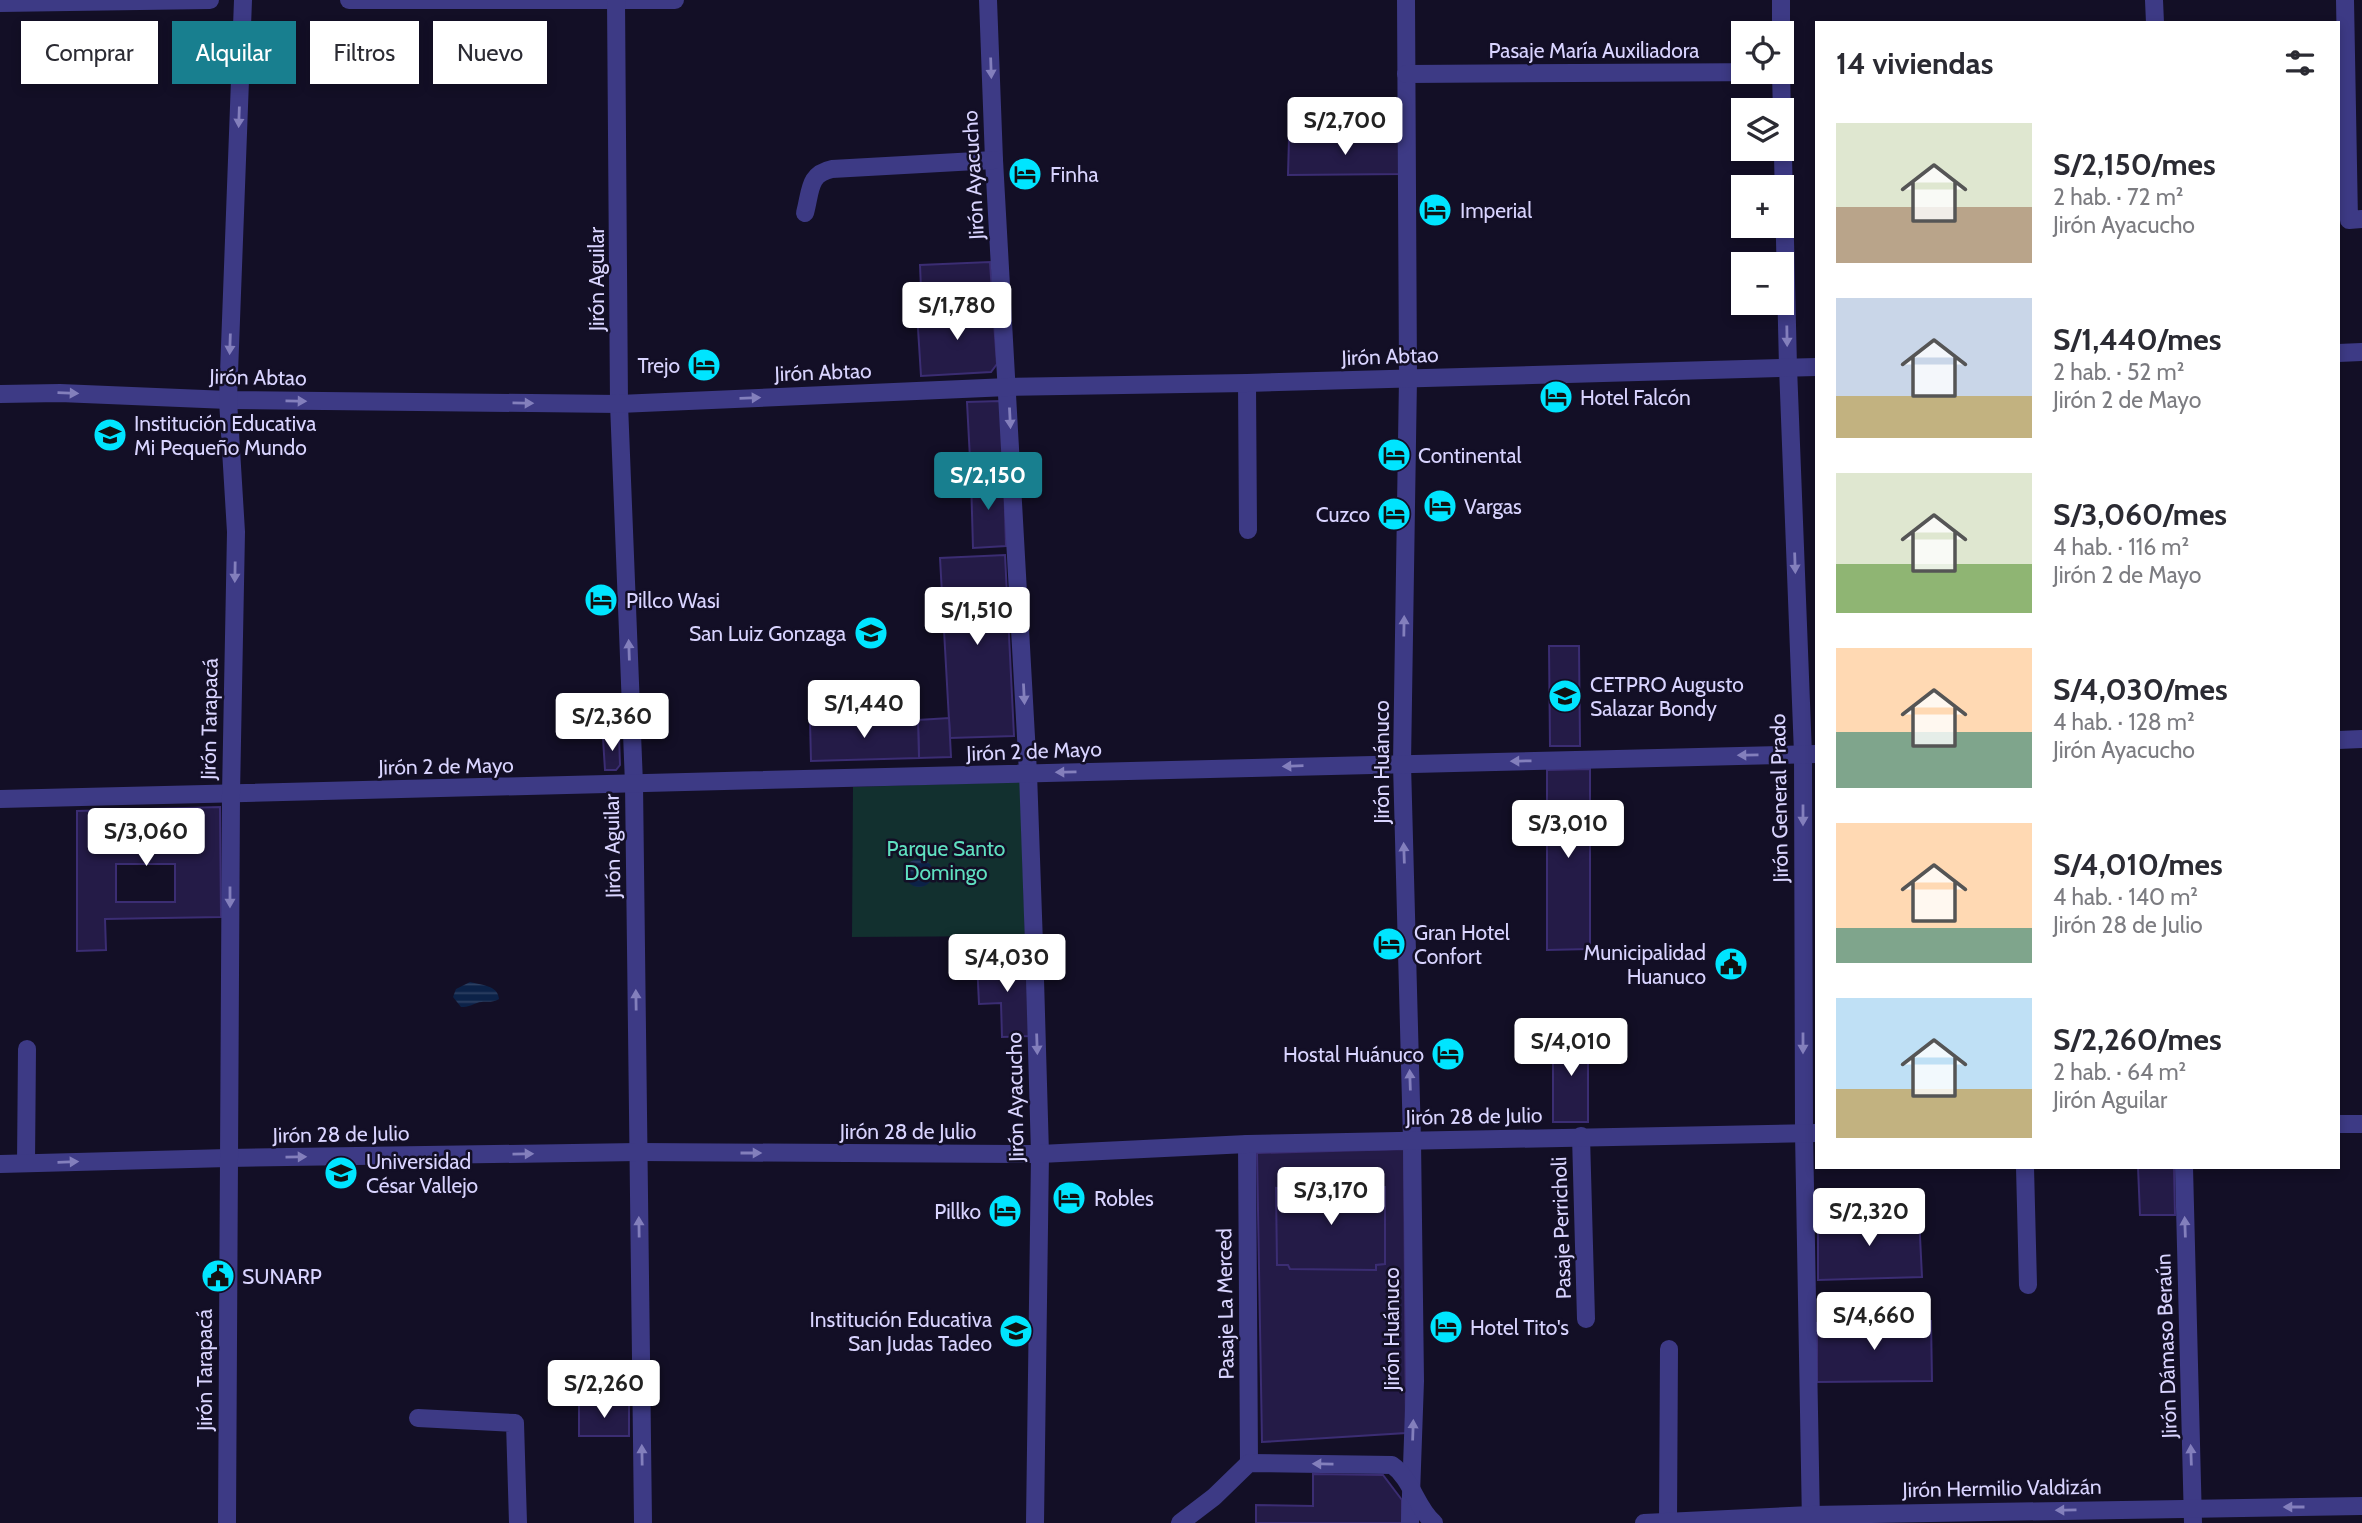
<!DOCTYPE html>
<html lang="es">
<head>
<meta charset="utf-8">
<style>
  body { margin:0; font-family:Cabin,sans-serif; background:#f2f2f3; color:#2b2b33; height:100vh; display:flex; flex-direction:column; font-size:26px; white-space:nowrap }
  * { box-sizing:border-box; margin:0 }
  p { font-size:23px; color:#7c7c81 }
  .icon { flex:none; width:38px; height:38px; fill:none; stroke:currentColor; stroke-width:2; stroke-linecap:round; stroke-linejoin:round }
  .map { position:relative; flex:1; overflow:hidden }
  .details { position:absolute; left:1815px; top:21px; width:525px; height:1148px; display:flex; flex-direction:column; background:#fff; border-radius:0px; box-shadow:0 4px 10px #0003 }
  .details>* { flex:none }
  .guide { position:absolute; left:21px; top:21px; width:665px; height:63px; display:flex; gap:14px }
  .controls { position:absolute; left:1731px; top:21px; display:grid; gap:14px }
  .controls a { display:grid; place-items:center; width:63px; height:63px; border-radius:0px; background:#fff; box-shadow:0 4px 10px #0003; font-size:35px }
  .price { position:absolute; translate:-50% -60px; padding:0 16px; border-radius:7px; background:#fff; color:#222; font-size:23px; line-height:46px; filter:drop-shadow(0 2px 4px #0008) }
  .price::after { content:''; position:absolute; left:50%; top:42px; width:21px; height:16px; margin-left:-10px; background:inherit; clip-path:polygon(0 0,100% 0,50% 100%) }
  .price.current { background:#187f8f; color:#fff }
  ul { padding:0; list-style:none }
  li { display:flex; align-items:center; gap:21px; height:175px; padding:0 21px }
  li span { display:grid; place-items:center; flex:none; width:196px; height:140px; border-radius:0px; color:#555 }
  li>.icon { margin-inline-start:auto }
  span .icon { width:84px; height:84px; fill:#fffc; stroke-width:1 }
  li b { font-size:30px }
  h2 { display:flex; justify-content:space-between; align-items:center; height:84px; padding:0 21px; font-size:30px }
  .pill { padding:0 24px; border-radius:0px; background:#fff; box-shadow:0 4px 10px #0003; font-size:24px; line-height:63px }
  .pill.current { background:#187f8f; color:#fff }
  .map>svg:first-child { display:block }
  .park { fill:#12302f }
  .water { fill:url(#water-rules) }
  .building { fill:#241b47; stroke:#3b2d73; stroke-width:2; fill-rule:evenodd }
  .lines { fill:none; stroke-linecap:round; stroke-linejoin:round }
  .minor { stroke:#3d3a85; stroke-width:18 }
  .oneway { fill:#837fbc }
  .labels { text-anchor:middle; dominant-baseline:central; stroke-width:5; stroke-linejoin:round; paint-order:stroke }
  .street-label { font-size:21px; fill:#d9d4ff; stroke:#130f26 }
  .poi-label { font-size:21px; fill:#d9d4ff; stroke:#130f26; text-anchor:start }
  .park-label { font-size:21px; fill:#5fe0c0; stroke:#130f26 }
</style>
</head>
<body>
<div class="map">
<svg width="2362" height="1523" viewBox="0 0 2362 1523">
  <defs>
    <pattern id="water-rules" width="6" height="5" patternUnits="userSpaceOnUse" patternTransform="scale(1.75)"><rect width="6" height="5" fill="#0c2248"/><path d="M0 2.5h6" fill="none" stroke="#2f4163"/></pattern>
  </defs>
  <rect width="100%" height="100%" fill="#130f26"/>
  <polygon class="park" points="1020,782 1025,936 852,937 853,787"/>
  <g class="water">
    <circle cx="919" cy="873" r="14"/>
    <path d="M 470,982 C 481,985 498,985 499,999 C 491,1004 485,1000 477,1003 C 471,1005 469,1007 461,1007 L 453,997 L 456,989 Z"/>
  </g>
  <g class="building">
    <polygon points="1289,138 1402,140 1403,174 1288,175"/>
    <polygon points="990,262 993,308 922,313 920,265"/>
    <polygon points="993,308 997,364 991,372 921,376 917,313"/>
    <polygon points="1001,401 1004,477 971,478 967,402"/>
    <polygon points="1004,477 1006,546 973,548 971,478"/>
    <polygon points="1005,555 1014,736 950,738 940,558"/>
    <polygon points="1549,646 1579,646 1580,746 1550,746"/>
    <polygon points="949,718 951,757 919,758 918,720"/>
    <polygon points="918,720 919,758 811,761 810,721"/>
    <polygon points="619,736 620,765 616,770 605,770 603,738"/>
    <polygon points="1590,769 1590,949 1547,950 1547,770"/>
    <path d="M 220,807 L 221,917 L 105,919 L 106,950 L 77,951 L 77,811 ZM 116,864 L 175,864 L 175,902 L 116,902 Z"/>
    <polygon points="1027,960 1031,1036 1002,1037 1001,1003 979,1004 977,961"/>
    <rect x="1553" y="1034" width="35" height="88"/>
    <polygon points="1404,1149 1406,1433 1262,1442 1257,1153"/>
    <polygon points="2138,1167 2174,1167 2175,1215 2140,1215"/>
    <polygon points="1332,1183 1369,1183 1369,1187 1385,1187 1385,1264 1376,1265 1376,1270 1290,1269 1288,1265 1277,1265 1276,1188 1291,1190 1291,1186 1331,1187"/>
    <polygon points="1919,1216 1922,1277 1818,1280 1818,1220"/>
    <polygon points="1931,1321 1932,1381 1817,1382 1817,1323"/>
    <rect x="579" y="1405" width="50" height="31"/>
    <polygon points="1313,1474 1383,1475 1402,1500 1402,1523 1256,1523 1256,1505 1313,1506"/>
  </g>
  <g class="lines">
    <g class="minor">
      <polyline points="349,0 675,0"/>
      <polyline points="616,0 619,404 634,784 643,1523"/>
      <polyline points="988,0 994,160 1028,773 1034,944 1040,1154 1035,1523"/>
      <polyline points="1406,0 1408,378 1402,764 1412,1140 1415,1381 1410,1523"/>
      <polyline points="1781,0 1781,33"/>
      <polyline points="2154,0 2155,23"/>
      <polyline points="2345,0 2349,220 2362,219"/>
      <polyline points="0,3 210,0"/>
      <polyline points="1781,72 1788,367 1803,754 1804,1133 1811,1523"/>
      <polyline points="1406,74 1781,72"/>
      <path d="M 805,213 C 811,191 808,174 832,169 L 994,160"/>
      <polyline points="2338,353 2362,352"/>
      <polyline points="1247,383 1248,530"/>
      <polyline points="0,394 60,393 228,400 619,404 1008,387 1247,383 1816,367"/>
      <polyline points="2338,740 2362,739"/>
      <polyline points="0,799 1816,754"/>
      <polyline points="2338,1124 2362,1124"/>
      <polyline points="1581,1136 1586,1319"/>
      <polyline points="1247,1144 1249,1463"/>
      <polyline points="26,1163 27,1049"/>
      <polyline points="0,1164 228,1158 638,1152 1040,1154 1247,1144 1816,1133"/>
      <polyline points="2025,1167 2028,1285"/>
      <polyline points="2184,1167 2193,1523"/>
      <polyline points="418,1418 515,1423 518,1523"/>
      <polyline points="1668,1522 1669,1349"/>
      <polyline points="227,1523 231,794 236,532 228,400 243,0"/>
      <path d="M 1180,1523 L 1214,1497 L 1249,1463 L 1392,1465 C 1412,1479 1416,1508 1434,1523"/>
      <polyline points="1644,1523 1811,1515 2362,1506"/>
    </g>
  </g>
  <defs><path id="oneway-solid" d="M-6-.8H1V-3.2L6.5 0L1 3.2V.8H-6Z" transform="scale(1.75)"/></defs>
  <g class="oneway">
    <use href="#oneway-solid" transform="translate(991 68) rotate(88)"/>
    <use href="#oneway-solid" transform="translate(239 117) rotate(92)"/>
    <use href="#oneway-solid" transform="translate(1787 336) rotate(89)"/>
    <use href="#oneway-solid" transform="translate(230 344) rotate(92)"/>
    <use href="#oneway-solid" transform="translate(68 393) rotate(2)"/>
    <use href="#oneway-solid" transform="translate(750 398) rotate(-2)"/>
    <use href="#oneway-solid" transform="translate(296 401) rotate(1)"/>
    <use href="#oneway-solid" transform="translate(523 403) rotate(1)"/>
    <use href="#oneway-solid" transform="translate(1010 418) rotate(87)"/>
    <use href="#oneway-solid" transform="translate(1795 563) rotate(88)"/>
    <use href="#oneway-solid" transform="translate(235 572) rotate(91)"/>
    <use href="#oneway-solid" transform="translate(1404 626) rotate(-89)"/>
    <use href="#oneway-solid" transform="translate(629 650) rotate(-92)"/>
    <use href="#oneway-solid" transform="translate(1024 694) rotate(87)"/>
    <use href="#oneway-solid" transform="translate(1748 755) rotate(179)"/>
    <use href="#oneway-solid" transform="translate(1521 761) rotate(179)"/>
    <use href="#oneway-solid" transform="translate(1293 766) rotate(178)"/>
    <use href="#oneway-solid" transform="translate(1066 772) rotate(179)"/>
    <use href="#oneway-solid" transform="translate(1803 815) rotate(90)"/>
    <use href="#oneway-solid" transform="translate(1404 853) rotate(-92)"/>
    <use href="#oneway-solid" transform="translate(230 897) rotate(90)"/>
    <use href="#oneway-solid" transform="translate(636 1000) rotate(-91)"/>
    <use href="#oneway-solid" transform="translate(1803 1043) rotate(90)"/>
    <use href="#oneway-solid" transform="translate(1037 1044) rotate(88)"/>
    <use href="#oneway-solid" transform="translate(1410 1080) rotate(-92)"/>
    <use href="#oneway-solid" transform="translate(751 1153)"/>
    <use href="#oneway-solid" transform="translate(523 1154) rotate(-1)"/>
    <use href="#oneway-solid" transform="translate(296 1157) rotate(-1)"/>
    <use href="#oneway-solid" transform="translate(68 1162) rotate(-2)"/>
    <use href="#oneway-solid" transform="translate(639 1227) rotate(-91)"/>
    <use href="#oneway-solid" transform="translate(2185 1227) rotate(-92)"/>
    <use href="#oneway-solid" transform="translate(1413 1430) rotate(-88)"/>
    <use href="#oneway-solid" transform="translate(642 1455) rotate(-91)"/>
    <use href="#oneway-solid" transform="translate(2191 1455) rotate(-92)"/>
    <use href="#oneway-solid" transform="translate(1323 1464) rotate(-179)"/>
    <use href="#oneway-solid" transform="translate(2294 1507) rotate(180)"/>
    <use href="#oneway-solid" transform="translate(2066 1510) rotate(179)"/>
  </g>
  <defs>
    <symbol id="hotel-disc" viewBox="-11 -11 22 22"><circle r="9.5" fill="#00e5ff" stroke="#130f26"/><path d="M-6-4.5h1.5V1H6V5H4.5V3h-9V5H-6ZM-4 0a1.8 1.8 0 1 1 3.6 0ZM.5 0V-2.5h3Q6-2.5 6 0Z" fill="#111"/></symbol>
    <symbol id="school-disc" viewBox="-11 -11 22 22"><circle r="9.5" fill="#00e5ff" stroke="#130f26"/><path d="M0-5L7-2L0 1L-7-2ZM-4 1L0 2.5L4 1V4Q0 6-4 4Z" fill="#111"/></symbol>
    <symbol id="university-disc" viewBox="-11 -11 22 22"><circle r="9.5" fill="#00e5ff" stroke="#130f26"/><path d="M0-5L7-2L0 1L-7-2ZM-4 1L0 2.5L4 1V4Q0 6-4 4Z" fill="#111"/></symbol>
    <symbol id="civic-disc" viewBox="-11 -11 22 22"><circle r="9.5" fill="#00e5ff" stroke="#130f26"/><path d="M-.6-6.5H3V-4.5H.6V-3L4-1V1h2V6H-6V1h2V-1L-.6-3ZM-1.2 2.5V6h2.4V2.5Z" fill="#111"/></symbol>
  </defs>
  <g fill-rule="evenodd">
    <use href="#hotel-disc" x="1006" y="155" width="38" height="38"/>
    <use href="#hotel-disc" x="1416" y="191" width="38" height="38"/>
    <use href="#hotel-disc" x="685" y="346" width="38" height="38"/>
    <use href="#hotel-disc" x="1537" y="378" width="38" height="38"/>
    <use href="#school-disc" x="91" y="416" width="38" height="38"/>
    <use href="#hotel-disc" x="1375" y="436" width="38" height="38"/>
    <use href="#hotel-disc" x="1421" y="487" width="38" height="38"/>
    <use href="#hotel-disc" x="1375" y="495" width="38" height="38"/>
    <use href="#hotel-disc" x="582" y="581" width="38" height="38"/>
    <use href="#school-disc" x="852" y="614" width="38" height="38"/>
    <use href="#university-disc" x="1546" y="677" width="38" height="38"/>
    <use href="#hotel-disc" x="1370" y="925" width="38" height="38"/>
    <use href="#civic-disc" x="1712" y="945" width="38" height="38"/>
    <use href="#hotel-disc" x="1429" y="1035" width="38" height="38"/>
    <use href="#university-disc" x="322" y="1154" width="38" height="38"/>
    <use href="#hotel-disc" x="1050" y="1179" width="38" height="38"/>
    <use href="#hotel-disc" x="986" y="1192" width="38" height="38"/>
    <use href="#civic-disc" x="199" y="1257" width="38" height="38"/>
    <use href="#hotel-disc" x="1427" y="1308" width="38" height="38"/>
    <use href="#school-disc" x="997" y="1312" width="38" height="38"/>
  </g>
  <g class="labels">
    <g class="street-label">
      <text x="1594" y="50">Pasaje María Auxiliadora</text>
      <text transform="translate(973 175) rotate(-93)">Jirón Ayacucho</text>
      <text transform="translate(596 279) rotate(-90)">Jirón Aguilar</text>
      <text transform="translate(1390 356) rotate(-2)">Jirón Abtao</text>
      <text transform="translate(823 372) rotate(-2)">Jirón Abtao</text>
      <text transform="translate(258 377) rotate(1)">Jirón Abtao</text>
      <text transform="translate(209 719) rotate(-89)">Jirón Tarapacá</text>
      <text transform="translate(1034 751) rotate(-2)">Jirón 2 de Mayo</text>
      <text transform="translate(1381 762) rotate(-90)">Jirón Huánuco</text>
      <text transform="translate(446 766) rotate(-1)">Jirón 2 de Mayo</text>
      <text transform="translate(1779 798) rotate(-91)">Jirón General Prado</text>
      <text transform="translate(612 846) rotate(-91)">Jirón Aguilar</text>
      <text transform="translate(1015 1097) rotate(-91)">Jirón Ayacucho</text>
      <text transform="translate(1474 1116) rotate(-1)">Jirón 28 de Julio</text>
      <text x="908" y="1131">Jirón 28 de Julio</text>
      <text transform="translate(341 1134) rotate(-1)">Jirón 28 de Julio</text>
      <text transform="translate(1561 1228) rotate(-92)">Pasaje Perricholi</text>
      <text transform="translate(1225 1304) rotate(-91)">Pasaje La Merced</text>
      <text transform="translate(1391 1329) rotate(-90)">Jirón Huánuco</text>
      <text transform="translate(2166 1346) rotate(-92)">Jirón Dámaso Beraún</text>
      <text transform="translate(204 1370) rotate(-90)">Jirón Tarapacá</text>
      <text transform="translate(2002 1488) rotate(-1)">Jirón Hermilio Valdizán</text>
    </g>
    <g class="poi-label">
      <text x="1050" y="174">Finha</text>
      <text x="1460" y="210">Imperial</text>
      <text x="680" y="365" text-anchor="end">Trejo</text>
      <text x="1580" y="397">Hotel Falcón</text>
      <text x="134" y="423">Institución Educativa<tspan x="134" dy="24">Mi Pequeño Mundo</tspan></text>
      <text x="1418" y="455">Continental</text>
      <text x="1464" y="506">Vargas</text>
      <text x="1370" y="514" text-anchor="end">Cuzco</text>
      <text x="626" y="600">Pillco Wasi</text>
      <text x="846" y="633" text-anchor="end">San Luiz Gonzaga</text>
      <text x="1590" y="684">CETPRO Augusto<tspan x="1590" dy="24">Salazar Bondy</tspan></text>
      <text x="1414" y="932">Gran Hotel<tspan x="1414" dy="24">Confort</tspan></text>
      <text x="1706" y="952" text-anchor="end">Municipalidad<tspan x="1706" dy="24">Huanuco</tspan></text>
      <text x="1424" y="1054" text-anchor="end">Hostal Huánuco</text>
      <text x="366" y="1161">Universidad<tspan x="366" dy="24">César Vallejo</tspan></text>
      <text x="1094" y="1198">Robles</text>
      <text x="981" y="1211" text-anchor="end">Pillko</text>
      <text x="242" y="1276">SUNARP</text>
      <text x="992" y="1319" text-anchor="end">Institución Educativa<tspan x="992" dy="24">San Judas Tadeo</tspan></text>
      <text x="1470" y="1327">Hotel Tito's</text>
    </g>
    <g class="park-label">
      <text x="946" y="848">Parque Santo<tspan x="946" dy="24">Domingo</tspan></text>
    </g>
  </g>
</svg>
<div class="controls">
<a><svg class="icon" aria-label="locate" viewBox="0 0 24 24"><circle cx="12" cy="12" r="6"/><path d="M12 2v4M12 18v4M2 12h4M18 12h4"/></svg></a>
<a><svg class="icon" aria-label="layers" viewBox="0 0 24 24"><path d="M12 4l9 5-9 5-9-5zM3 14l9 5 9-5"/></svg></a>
<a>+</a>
<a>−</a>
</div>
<b class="price" style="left:1345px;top:157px">S/2,700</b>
<b class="price" style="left:957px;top:342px">S/1,780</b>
<b class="price current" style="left:988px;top:512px">S/2,150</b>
<b class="price" style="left:977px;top:647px">S/1,510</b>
<b class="price" style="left:864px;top:740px">S/1,440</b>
<b class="price" style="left:612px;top:753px">S/2,360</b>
<b class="price" style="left:1568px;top:860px">S/3,010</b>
<b class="price" style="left:146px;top:868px">S/3,060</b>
<b class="price" style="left:1007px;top:994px">S/4,030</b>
<b class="price" style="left:1571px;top:1078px">S/4,010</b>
<b class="price" style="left:1331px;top:1227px">S/3,170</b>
<b class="price" style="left:1869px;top:1248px">S/2,320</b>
<b class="price" style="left:1874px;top:1352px">S/4,660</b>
<b class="price" style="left:604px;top:1420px">S/2,260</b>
<div class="guide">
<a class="pill">Comprar</a>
<a class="pill current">Alquilar</a>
<a class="pill">Filtros</a>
<a class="pill">Nuevo</a>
</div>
<section class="details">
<h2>14 viviendas<svg class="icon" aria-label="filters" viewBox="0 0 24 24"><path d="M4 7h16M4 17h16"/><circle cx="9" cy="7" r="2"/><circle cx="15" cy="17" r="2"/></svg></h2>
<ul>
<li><span style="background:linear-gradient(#dfe7d0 60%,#b9a48a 0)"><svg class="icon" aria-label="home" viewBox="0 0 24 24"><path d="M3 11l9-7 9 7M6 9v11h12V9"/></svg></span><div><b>S/2,150/mes</b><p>2 hab. · 72 m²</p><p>Jirón Ayacucho</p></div></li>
<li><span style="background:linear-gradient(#c9d6e8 70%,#c2b280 0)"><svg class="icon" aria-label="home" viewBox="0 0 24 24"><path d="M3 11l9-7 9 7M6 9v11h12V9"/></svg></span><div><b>S/1,440/mes</b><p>2 hab. · 52 m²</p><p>Jirón 2 de Mayo</p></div></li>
<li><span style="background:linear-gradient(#dfe7d0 65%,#8fb573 0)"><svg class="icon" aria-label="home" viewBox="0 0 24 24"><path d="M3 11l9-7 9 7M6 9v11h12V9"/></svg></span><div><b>S/3,060/mes</b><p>4 hab. · 116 m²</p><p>Jirón 2 de Mayo</p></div></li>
<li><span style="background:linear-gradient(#ffd9b3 60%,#7fa58c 0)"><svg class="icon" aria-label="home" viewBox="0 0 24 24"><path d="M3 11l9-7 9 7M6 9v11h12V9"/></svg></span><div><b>S/4,030/mes</b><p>4 hab. · 128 m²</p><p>Jirón Ayacucho</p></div></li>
<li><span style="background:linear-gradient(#ffd9b3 75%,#7fa58c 0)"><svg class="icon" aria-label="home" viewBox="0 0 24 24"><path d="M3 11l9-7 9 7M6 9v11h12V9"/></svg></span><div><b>S/4,010/mes</b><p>4 hab. · 140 m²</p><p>Jirón 28 de Julio</p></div></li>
<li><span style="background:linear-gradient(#bfe0f5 65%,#c2b280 0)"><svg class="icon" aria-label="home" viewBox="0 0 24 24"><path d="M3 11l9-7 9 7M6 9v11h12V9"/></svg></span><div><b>S/2,260/mes</b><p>2 hab. · 64 m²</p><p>Jirón Aguilar</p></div></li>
</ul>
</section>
</div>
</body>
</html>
